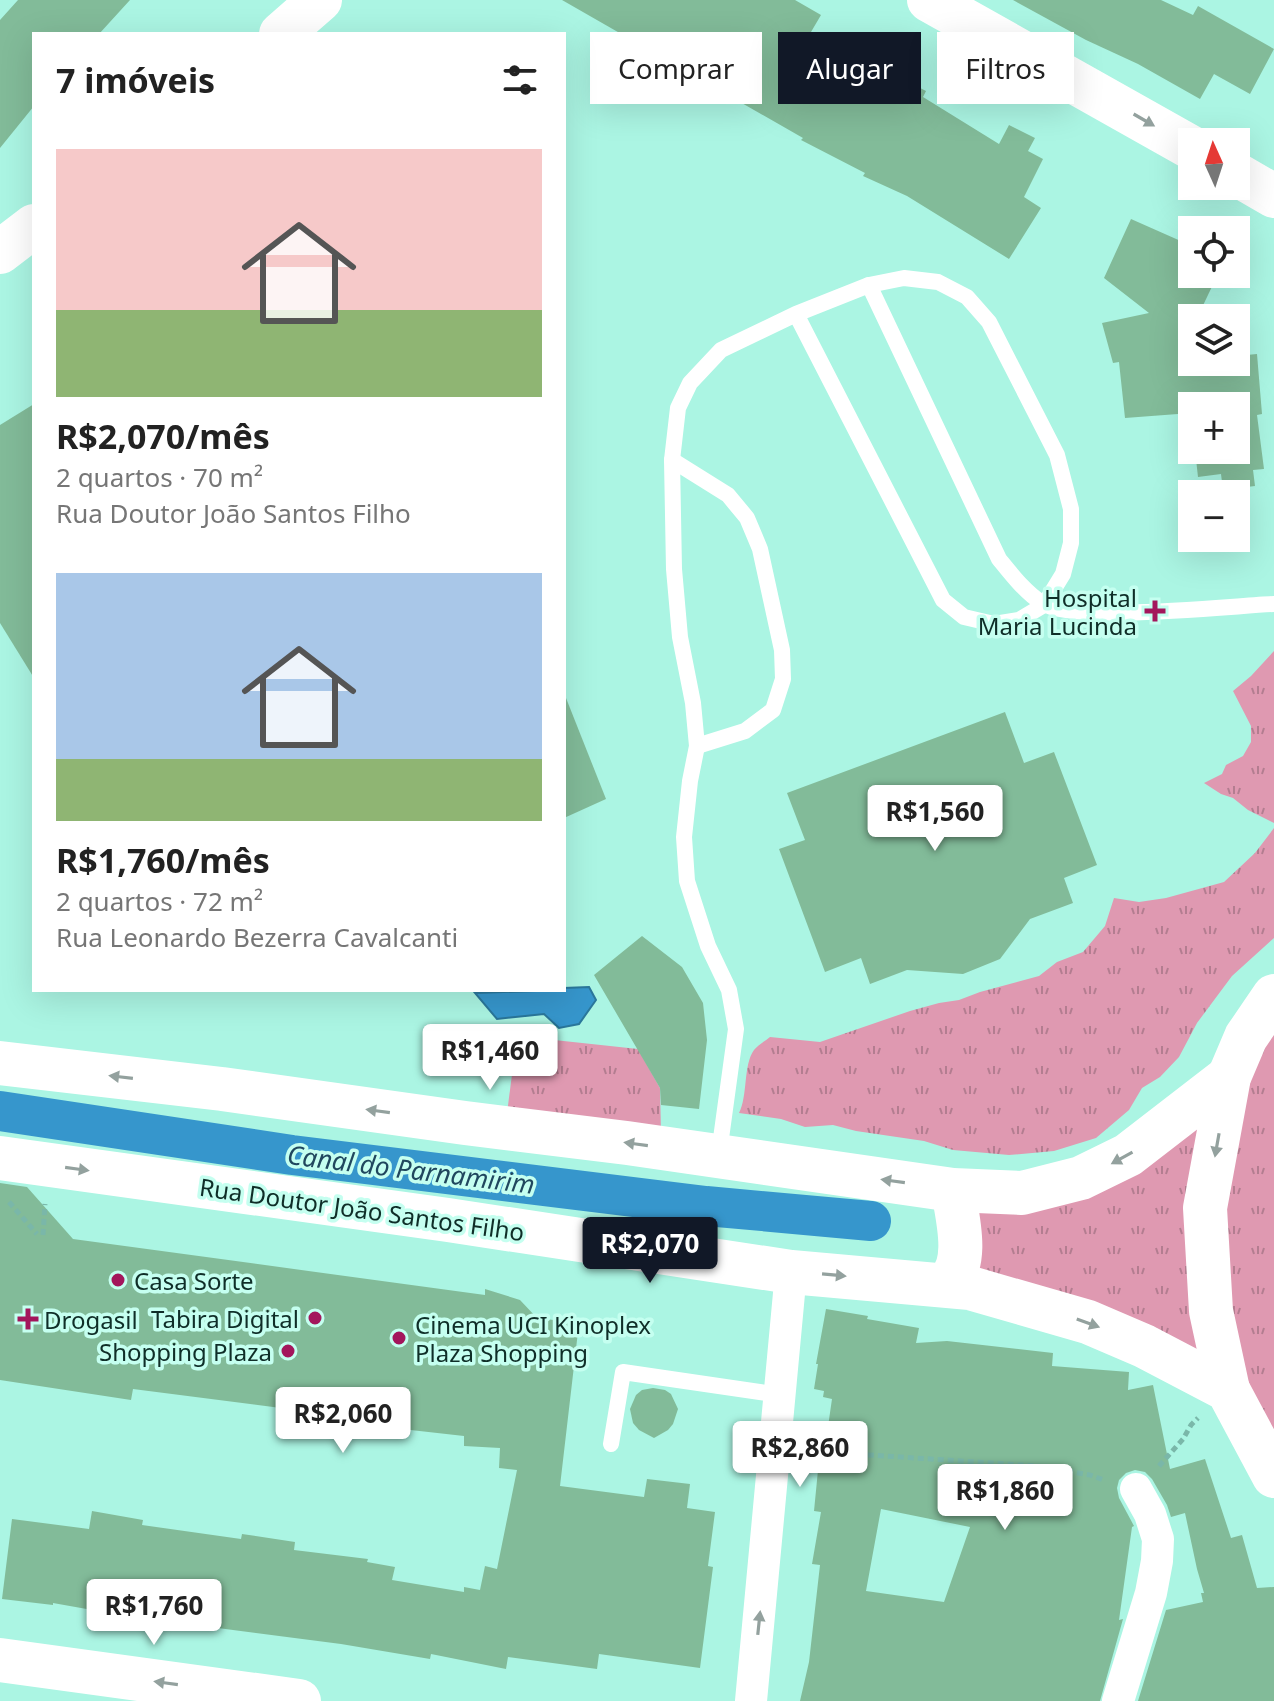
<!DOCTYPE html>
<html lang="pt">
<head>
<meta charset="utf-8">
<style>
  body { margin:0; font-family:"Noto Sans",sans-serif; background:#f6f6f6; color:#222; height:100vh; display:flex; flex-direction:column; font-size:30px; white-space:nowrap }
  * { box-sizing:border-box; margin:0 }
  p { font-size:26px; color:#767676 }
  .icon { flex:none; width:44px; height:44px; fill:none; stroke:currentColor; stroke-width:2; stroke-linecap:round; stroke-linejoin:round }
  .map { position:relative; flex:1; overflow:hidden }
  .panel { position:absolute; left:32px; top:32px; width:534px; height:960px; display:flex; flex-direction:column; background:#fff; border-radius:0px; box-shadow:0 8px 32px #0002 }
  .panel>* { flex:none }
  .top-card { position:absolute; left:590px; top:32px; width:564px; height:72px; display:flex; gap:16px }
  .needle { width:52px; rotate:357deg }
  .buttons { position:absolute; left:1178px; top:128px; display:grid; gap:16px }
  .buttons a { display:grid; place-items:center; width:72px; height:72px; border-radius:0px; background:#fff; box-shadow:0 8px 32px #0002; font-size:40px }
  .price { position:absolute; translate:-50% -68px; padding:0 18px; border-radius:8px; background:#fff; color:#222; font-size:26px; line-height:52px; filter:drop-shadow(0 2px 4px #0008) }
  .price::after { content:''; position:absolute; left:50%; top:48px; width:24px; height:18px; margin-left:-12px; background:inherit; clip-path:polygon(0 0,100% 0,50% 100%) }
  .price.active { background:#111827; color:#fff }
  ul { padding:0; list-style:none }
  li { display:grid; align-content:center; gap:16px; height:424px; padding:0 24px }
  li span { display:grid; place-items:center; height:248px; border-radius:0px; color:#555 }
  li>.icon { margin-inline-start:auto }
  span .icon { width:144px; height:144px; fill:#fffc; stroke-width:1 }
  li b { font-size:34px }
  h2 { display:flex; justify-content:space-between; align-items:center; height:96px; padding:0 24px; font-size:34px }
  .chip { padding:0 28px; border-radius:0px; background:#fff; box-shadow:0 8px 32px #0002; font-size:28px; line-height:72px }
  .chip.active { background:#111827; color:#fff }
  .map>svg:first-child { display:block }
  .grass { fill:url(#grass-tufts) }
  .water { fill:#3696cc; stroke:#2a779b; stroke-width:2 }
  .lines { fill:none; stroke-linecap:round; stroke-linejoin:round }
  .canal { stroke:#3696cc; stroke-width:40 }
  .building { fill:#82bb99; fill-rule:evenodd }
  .path { stroke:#7ab7a9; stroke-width:5; stroke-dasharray:6 4; stroke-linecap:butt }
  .lane { stroke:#fff; stroke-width:16 }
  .street { stroke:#fff; stroke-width:32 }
  .secondary { stroke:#fff; stroke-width:44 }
  .oneway { fill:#93a19e }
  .poi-dot { fill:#a3165c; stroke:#c5fff0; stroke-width:3 }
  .labels { text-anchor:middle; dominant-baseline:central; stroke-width:7; stroke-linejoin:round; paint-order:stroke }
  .poi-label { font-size:24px; fill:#0f2e28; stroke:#c5fff0; text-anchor:end }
  .street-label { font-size:24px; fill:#0f2e28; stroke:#c5fff0 }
  .water-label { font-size:26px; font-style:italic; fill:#20475e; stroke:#c5fff0 }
</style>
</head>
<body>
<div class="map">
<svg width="1274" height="1701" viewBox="0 0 1274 1701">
  <defs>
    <pattern id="grass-tufts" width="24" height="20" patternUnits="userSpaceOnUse" patternTransform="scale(2)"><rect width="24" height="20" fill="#df99b1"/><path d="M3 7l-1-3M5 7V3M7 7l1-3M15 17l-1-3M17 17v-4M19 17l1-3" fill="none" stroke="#b37d90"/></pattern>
  </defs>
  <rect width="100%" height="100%" fill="#abf5e3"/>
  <g class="grass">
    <polygon points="1274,651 1274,823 1248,810 1233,798 1221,794 1204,783 1222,774 1226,765 1243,756 1251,742 1251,726 1233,691 1251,676"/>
    <path d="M 1274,828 L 1274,938 L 1232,976 L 1197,1023 L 1179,1057 L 1160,1077 L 1142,1088 L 1129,1110 L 1096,1138 L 1054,1151 L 1009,1155 L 953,1150 L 924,1141 L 856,1131 L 833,1125 L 805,1127 L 781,1119 L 739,1113 C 748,1096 743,1065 754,1050 C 758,1045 765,1041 770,1037 L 820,1042 L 910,1011 L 939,1003 L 959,1000 L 980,992 L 1039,976 L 1057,962 L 1083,952 L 1105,926 L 1114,898 L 1139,902 L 1166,898 L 1224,882 L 1255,853 Z"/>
    <polygon points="1274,996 1274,1476 1227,1390 971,1284 971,1192 1128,1155"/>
    <polygon points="517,1036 638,1049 660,1088 661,1132 507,1113"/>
  </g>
  <polygon class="water" points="589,987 596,1000 579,1024 559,1028 544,1014 497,1019 475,993 564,990 564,988"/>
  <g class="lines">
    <polyline class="canal" points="0,1111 292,1155 706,1206 871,1221"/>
  </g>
  <g class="building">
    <polygon points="18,0 130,0 99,34 34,34 34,106 0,148 0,20"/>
    <polygon points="562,0 795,0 821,15 811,32 926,91 923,97 999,144 1009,125 1035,138 1028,151 1043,159 1024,197 1041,208 1009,259 907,196 863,176 865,173 801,140 803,138"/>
    <polygon points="1013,0 1161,0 1193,15 1198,6 1274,49 1250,94 1214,74 1200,99 1138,64 1086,40"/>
    <polygon points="1131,219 1192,246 1192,274 1218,274 1197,318 1192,318 1192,330 1178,361 1192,360 1192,362 1236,362 1236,356 1257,354 1262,414 1257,415 1264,469 1253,470 1255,486 1223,490 1221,474 1198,477 1195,450 1236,450 1236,406 1192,406 1192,425 1191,413 1125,418 1119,362 1113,363 1102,323 1149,313 1104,278"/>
    <polygon points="34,404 34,678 0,623 0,425"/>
    <polygon points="564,698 566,698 606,799 564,818"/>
    <polygon points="1005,712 1024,763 1054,752 1097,865 1064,878 1073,903 1030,919 1000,959 963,974 907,970 870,984 861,958 825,972 779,849 805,840 787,793"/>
    <polygon points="642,936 682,967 703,1003 707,1040 699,1109 661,1105 660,1088 594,975"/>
    <polygon points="0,1183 27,1187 73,1239 485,1295 485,1289 520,1300 537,1318 579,1323 560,1486 644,1497 647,1479 690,1484 687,1508 715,1512 708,1566 713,1567 700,1668 599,1654 597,1669 508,1657 506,1669 431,1654 430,1659 341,1644 126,1616 53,1603 53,1605 2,1599 12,1519 89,1529 92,1511 143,1520 142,1525 241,1539 242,1534 295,1542 294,1550 368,1559 367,1562 395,1567 392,1580 464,1592 464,1587 480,1590 485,1566 497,1569 517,1470 499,1468 500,1448 464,1446 464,1436 295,1417 296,1410 133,1389 131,1400 0,1380"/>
    <path d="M 826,1309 L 868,1316 L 867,1319 L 919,1328 L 916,1343 L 947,1341 L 1053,1353 L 1052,1366 L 1129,1372 L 1128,1390 L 1153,1385 L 1170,1469 L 1205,1459 L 1231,1538 L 1242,1535 L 1257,1588 L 1274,1587 L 1274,1701 L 1138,1701 L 1166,1610 L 1203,1602 L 1201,1593 L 1204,1593 L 1197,1569 L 1185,1513 L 1171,1517 L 1167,1505 L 1152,1479 L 1145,1472 L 1135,1470 L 1126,1473 L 1119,1480 L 1117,1488 L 1119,1498 L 1134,1526 L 1132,1527 L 1119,1620 L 1123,1619 L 1100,1701 L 800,1701 L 809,1662 L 820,1565 L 812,1564 L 821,1512 L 814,1511 L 819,1460 L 823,1461 L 832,1399 L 823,1397 L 824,1391 L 814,1389 L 818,1364 L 816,1364 ZM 881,1509 L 970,1527 L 944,1602 L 866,1591 Z"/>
    <polygon points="653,1388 665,1390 671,1394 678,1409 673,1424 668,1430 654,1438 639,1430 633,1423 630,1409 636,1395 642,1390"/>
  </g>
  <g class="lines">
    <g class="path">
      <polyline points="9,1202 37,1234"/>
      <polyline points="43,1235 45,1204"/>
      <polyline points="808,1451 1038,1466 1090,1475 1104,1480"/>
      <polyline points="1159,1466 1183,1439 1191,1425 1198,1418"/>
    </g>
    <g class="lane">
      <path d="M 869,285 L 999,559 C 1012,575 1025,592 1042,603 C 1073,623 1230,606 1274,604"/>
      <polyline points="672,460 728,495 747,518 760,549 782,650 783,679 773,710 745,731 697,746"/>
      <polyline points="719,1153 736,1029 729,990 708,946 687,881 684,837 690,781 697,746 693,703 680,637 674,569 672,460 678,408 690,383 721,350 796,314 869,285 904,278 938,282 967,297 989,322 1057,455 1071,509 1071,543 1063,574 1044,605 1019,620 994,624 964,617 943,600 796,314"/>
      <polyline points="611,1444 623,1372 780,1395"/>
    </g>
    <g class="street">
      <polyline points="751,1701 791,1272"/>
      <polyline points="1118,1701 1151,1593 1157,1561 1158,1539 1150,1514 1136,1489"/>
    </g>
    <g class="secondary">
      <polyline points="929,0 1192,148"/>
      <polyline points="281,34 320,0"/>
      <polyline points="1236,174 1274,196"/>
      <polyline points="0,252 34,226"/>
      <polyline points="0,1063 222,1089 465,1123 627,1143 953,1190 1022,1193 1081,1178 1128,1155 1229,1077"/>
      <polyline points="0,1158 448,1220 791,1272 970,1288 1088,1322 1144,1346 1228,1390 1274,1476"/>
      <path d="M 945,1284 C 971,1266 957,1216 953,1190"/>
      <polyline points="1228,1390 1211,1311 1205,1208 1229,1077 1246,1037 1274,996"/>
      <polyline points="0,1660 299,1701"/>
    </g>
  </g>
  <defs><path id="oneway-solid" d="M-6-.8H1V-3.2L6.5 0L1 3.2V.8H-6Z" transform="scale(2)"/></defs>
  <g class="oneway">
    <use href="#oneway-solid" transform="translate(1144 120) rotate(30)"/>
    <use href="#oneway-solid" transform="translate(121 1077) rotate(-173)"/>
    <use href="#oneway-solid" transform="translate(378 1111) rotate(-172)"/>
    <use href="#oneway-solid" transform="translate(636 1144) rotate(-172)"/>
    <use href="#oneway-solid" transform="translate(1217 1145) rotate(100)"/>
    <use href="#oneway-solid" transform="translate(1122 1158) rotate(151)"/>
    <use href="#oneway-solid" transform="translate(77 1169) rotate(8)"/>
    <use href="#oneway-solid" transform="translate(893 1181) rotate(-172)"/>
    <use href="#oneway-solid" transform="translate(834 1275) rotate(5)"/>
    <use href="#oneway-solid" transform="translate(1088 1323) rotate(20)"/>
    <use href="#oneway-solid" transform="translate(759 1623) rotate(-84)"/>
    <use href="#oneway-solid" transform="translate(166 1683) rotate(-172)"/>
  </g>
  <g class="poi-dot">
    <path d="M1151 599h8v8h8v8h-8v8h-8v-8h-8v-8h8z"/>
    <circle cx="118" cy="1280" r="8"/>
    <circle cx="315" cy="1318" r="8"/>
    <path d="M24 1307h8v8h8v8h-8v8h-8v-8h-8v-8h8z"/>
    <circle cx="399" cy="1338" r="8"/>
    <circle cx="288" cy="1351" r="8"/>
  </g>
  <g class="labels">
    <g class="poi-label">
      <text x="1137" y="597">Hospital<tspan x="1137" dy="28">Maria Lucinda</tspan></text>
      <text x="134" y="1280" text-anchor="start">Casa Sorte</text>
      <text x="299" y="1318">Tabira Digital</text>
      <text x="44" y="1319" text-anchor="start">Drogasil</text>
      <text x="415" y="1324" text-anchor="start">Cinema UCI Kinoplex<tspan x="415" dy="28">Plaza Shopping</tspan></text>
      <text x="272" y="1351">Shopping Plaza</text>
    </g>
    <g class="street-label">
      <text transform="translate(362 1209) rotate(8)">Rua Doutor João Santos Filho</text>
    </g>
    <g class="water-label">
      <text transform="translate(411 1169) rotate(7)">Canal do Parnamirim</text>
    </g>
  </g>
</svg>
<div class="buttons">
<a><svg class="needle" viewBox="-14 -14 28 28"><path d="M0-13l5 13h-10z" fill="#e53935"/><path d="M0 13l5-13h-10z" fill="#767676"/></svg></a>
<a><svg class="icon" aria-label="locate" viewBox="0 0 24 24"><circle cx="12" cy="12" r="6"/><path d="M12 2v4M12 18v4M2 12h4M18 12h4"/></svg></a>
<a><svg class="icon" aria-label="layers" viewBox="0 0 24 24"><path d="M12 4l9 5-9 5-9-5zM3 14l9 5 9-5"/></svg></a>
<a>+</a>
<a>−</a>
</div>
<b class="price" style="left:935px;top:853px">R$1,560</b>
<b class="price" style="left:490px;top:1092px">R$1,460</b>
<b class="price active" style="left:650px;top:1285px">R$2,070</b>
<b class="price" style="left:343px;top:1455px">R$2,060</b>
<b class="price" style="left:800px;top:1489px">R$2,860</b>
<b class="price" style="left:1005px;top:1532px">R$1,860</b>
<b class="price" style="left:154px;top:1647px">R$1,760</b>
<div class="top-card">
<a class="chip">Comprar</a>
<a class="chip active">Alugar</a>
<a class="chip">Filtros</a>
</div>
<section class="panel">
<h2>7 imóveis<svg class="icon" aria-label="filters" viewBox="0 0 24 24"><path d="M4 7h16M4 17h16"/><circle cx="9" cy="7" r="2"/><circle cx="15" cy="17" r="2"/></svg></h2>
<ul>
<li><span style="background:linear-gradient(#f6c9c9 65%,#8fb573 0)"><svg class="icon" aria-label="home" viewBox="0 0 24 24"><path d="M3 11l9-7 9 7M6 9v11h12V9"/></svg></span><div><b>R$2,070/mês</b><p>2 quartos · 70 m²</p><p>Rua Doutor João Santos Filho</p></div></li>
<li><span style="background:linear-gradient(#a9c7e8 75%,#8fb573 0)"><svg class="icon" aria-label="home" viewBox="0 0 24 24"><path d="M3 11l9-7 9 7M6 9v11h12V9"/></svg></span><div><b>R$1,760/mês</b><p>2 quartos · 72 m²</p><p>Rua Leonardo Bezerra Cavalcanti</p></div></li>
</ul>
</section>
</div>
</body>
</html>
